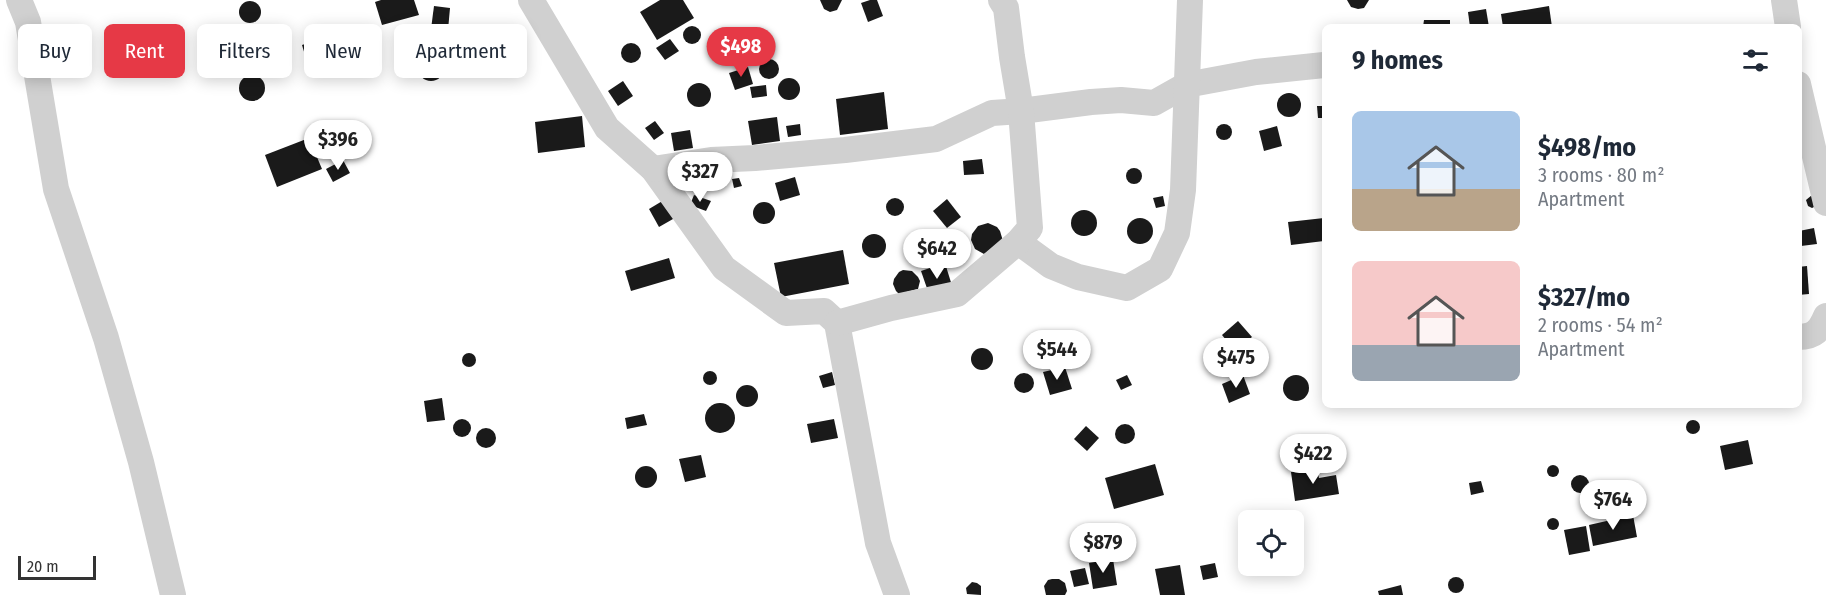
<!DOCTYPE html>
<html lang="en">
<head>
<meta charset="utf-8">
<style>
  body { margin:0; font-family:"Fira Sans Condensed",sans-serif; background:#f2f2f3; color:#1f2937; height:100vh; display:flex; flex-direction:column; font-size:22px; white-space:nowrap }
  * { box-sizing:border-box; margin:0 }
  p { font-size:20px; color:#747a83 }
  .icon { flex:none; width:33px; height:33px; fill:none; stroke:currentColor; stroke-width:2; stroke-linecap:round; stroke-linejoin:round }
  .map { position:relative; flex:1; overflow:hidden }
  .drawer { position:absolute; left:1322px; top:24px; width:480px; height:384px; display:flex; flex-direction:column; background:#fff; border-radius:9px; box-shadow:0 3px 15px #0003 }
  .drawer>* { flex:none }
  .hud { position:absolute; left:18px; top:24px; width:570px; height:54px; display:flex; gap:12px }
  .tools { position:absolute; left:1238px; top:510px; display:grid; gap:12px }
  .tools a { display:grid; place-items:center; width:66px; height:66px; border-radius:9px; background:#fff; box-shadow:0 3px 15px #0003; font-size:30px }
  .scale { position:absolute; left:18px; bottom:15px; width:78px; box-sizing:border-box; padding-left:6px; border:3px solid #333; border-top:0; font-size:16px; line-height:21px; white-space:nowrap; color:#333; -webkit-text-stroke:4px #fff; paint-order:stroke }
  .price { position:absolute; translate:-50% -51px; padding:0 14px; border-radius:21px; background:#fff; color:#222; font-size:20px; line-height:39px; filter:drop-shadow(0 2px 3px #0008) }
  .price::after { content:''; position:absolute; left:50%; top:36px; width:18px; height:14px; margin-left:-9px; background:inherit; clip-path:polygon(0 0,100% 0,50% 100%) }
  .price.active { background:#e63946; color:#fff }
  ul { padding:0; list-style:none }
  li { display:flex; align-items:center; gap:18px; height:150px; padding:0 30px }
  li span { display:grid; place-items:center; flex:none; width:168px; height:120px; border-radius:9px; color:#555 }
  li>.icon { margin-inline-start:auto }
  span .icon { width:72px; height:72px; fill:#fffc; stroke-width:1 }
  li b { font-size:26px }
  h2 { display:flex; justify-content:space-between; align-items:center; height:72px; padding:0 30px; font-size:26px }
  .pill { padding:0 21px; border-radius:9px; background:#fff; box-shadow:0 3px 15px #0003; font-size:21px; line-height:54px }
  .pill.active { background:#e63946; color:#fff }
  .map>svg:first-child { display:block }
  .building { fill:#1a1a1a }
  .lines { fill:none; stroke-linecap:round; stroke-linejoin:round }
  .minor { stroke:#d0d0d0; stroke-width:26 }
</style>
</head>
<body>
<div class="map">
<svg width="1826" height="595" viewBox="0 0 1826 595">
  <rect width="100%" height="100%" fill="#fff"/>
  <g class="building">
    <polygon points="381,0 414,0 419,15 382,25 375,2"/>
    <polygon points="660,0 683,0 694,18 657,40 640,12"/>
    <polygon points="820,0 842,0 837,10 830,12 824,9"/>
    <polygon points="870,0 877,0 883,16 868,22 861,3"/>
    <polygon points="1347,0 1369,0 1364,8 1358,9 1351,7"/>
    <circle cx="250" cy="12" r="11"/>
    <polygon points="434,6 450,8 448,30 431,29"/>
    <polygon points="1549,6 1552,27 1503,27 1501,14"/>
    <polygon points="1486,9 1489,27 1470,27 1468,12"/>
    <polygon points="1424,20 1450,20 1450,27 1423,27"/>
    <circle cx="692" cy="35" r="9"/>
    <polygon points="670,39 679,51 665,60 656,48"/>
    <circle cx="739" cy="52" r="13"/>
    <polygon points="308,43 311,54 305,55 302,45"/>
    <circle cx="631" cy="53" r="10"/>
    <polygon points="276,49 278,58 265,61 263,52"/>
    <circle cx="431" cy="68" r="13"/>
    <circle cx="769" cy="69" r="10"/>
    <polygon points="748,67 753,84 735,90 729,73"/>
    <circle cx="252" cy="88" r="13"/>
    <circle cx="789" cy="89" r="11"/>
    <polygon points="623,81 633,96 618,106 608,91"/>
    <circle cx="699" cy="95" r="12"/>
    <polygon points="766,85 767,96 752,98 750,87"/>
    <polygon points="884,92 888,129 840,135 836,99"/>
    <circle cx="1289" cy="105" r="12"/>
    <polygon points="1317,106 1324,106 1324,118 1318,118"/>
    <polygon points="582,116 585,147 538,153 535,122"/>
    <polygon points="777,117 780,141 752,145 748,121"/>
    <polygon points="655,121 664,133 654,140 645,128"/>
    <circle cx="1224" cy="132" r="8"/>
    <polygon points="800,124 801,135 788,137 786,126"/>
    <polygon points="1277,126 1282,146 1264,151 1259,131"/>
    <polygon points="690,130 693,148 674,151 671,133"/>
    <polygon points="309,138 322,169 277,187 265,155"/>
    <polygon points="982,159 984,174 964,175 963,161"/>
    <polygon points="343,160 350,173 333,182 326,169"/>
    <circle cx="1134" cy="176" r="8"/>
    <polygon points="795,177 800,195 780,201 775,183"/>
    <polygon points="739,178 742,186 734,188 732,179"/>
    <polygon points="694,195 711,201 706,211 690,205"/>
    <polygon points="1812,195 1818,205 1812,208 1808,206 1806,200"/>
    <polygon points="1163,196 1165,206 1156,208 1153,198"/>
    <polygon points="669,197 680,215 659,227 649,209"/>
    <circle cx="895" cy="207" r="9"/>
    <polygon points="947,199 961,217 947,228 933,211"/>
    <circle cx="764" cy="213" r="11"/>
    <circle cx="1084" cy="223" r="13"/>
    <circle cx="1140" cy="231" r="13"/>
    <polygon points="1324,218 1324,241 1291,245 1288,222"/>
    <polygon points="988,223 997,227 1000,231 1003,241 984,254 975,249 971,240 972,234 978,226"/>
    <polygon points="1814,228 1817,244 1801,246 1799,231"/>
    <circle cx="874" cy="246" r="12"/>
    <polygon points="843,250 849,284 781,297 774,263"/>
    <polygon points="669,258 675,278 631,291 625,271"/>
    <polygon points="945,263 953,289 930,297 921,271"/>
    <polygon points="1807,266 1809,294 1798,295 1798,267"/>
    <polygon points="903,270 912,271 918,277 920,281 918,289 899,294 896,291 893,284 894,279 899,272"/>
    <polygon points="1238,321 1252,337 1235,351 1222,335"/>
    <circle cx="982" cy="359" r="11"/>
    <circle cx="469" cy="360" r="7"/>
    <polygon points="1065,367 1072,389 1050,395 1043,372"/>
    <circle cx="710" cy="378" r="7"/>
    <polygon points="832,372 835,385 823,388 819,376"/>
    <circle cx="1024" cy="383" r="10"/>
    <circle cx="1296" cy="388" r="13"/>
    <polygon points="1127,375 1132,385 1121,390 1116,380"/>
    <polygon points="1243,375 1250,394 1229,403 1222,384"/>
    <circle cx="747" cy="396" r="11"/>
    <polygon points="442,398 445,420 427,422 424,401"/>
    <circle cx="720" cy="418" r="15"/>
    <polygon points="644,414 647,425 627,429 625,418"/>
    <polygon points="834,419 838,438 811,443 807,424"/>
    <circle cx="462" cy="428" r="9"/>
    <circle cx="1693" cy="427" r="7"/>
    <circle cx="1125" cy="434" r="10"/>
    <polygon points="1086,426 1099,438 1087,451 1074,439"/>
    <circle cx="486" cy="438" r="10"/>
    <polygon points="1748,440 1753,464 1725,470 1720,446"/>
    <polygon points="701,455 706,477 685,482 679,459"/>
    <polygon points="1155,464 1164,495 1114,509 1105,478"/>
    <circle cx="1553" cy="471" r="6"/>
    <circle cx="646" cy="477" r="11"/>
    <polygon points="1317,469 1319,478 1336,475 1339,494 1295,501 1291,472"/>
    <circle cx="1580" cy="484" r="9"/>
    <polygon points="1481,481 1484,492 1471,495 1469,483"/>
    <polygon points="1633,515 1637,537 1593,546 1589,525"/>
    <circle cx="1553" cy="524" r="6"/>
    <polygon points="1586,526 1590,551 1569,555 1564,530"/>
    <circle cx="1119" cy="548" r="8"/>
    <polygon points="1113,559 1117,585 1093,589 1089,563"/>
    <polygon points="1215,563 1218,577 1203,580 1200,566"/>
    <polygon points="1180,565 1185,595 1160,595 1155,569"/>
    <polygon points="1085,568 1089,584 1074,587 1070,571"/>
    <circle cx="1456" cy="585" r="8"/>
    <polygon points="1052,579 1059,579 1065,583 1067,591 1065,595 1046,595 1044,586 1048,580"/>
    <polygon points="972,582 977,583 981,586 981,595 967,594 966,588"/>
    <polygon points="1401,585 1403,595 1379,595 1378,591"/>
  </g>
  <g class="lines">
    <g class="minor">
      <polyline points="19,0 28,22 56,189 106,338 141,462 173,595"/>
      <polyline points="531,0 607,128 653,169 724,268 786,313 824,311 837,323 878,543 897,595"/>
      <polyline points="1784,0 1788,27"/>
      <polyline points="1798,84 1826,203"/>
      <polyline points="653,169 711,160 755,158 845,150 936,139 992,113 1021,111 1091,102 1121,100 1154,103 1186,85 1256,72 1324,65"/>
      <polyline points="1018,242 1051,266 1078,277 1127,288 1160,269 1177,233 1183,190 1190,0"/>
      <polyline points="837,323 891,308 957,294 1018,242 1030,228 1021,111 1012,57 1006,8 1001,0"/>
      <path d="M 1798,337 C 1815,337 1820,330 1826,316"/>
    </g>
  </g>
</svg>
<div class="tools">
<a><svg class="icon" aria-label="locate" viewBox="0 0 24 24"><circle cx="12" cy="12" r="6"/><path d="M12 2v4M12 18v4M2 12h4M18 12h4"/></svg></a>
</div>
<div class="scale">20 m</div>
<b class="price active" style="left:741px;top:78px">$498</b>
<b class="price" style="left:338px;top:171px">$396</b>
<b class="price" style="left:700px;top:203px">$327</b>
<b class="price" style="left:937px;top:280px">$642</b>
<b class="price" style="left:1057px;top:381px">$544</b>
<b class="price" style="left:1236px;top:389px">$475</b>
<b class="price" style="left:1313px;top:485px">$422</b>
<b class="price" style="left:1613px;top:531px">$764</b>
<b class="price" style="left:1103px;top:574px">$879</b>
<div class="hud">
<a class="pill">Buy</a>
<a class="pill active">Rent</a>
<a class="pill">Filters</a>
<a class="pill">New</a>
<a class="pill">Apartment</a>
</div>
<section class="drawer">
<h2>9 homes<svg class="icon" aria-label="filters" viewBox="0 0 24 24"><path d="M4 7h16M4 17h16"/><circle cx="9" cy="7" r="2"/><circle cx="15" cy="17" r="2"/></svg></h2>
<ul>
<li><span style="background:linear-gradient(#a9c7e8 65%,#b9a48a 0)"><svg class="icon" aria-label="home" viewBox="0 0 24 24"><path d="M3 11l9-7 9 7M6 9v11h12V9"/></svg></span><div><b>$498/mo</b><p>3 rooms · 80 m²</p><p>Apartment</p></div></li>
<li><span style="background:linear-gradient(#f6c9c9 70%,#9aa5b1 0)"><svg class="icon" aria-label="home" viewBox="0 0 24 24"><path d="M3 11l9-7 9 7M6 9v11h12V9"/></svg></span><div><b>$327/mo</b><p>2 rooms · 54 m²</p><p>Apartment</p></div></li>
</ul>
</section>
</div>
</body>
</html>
